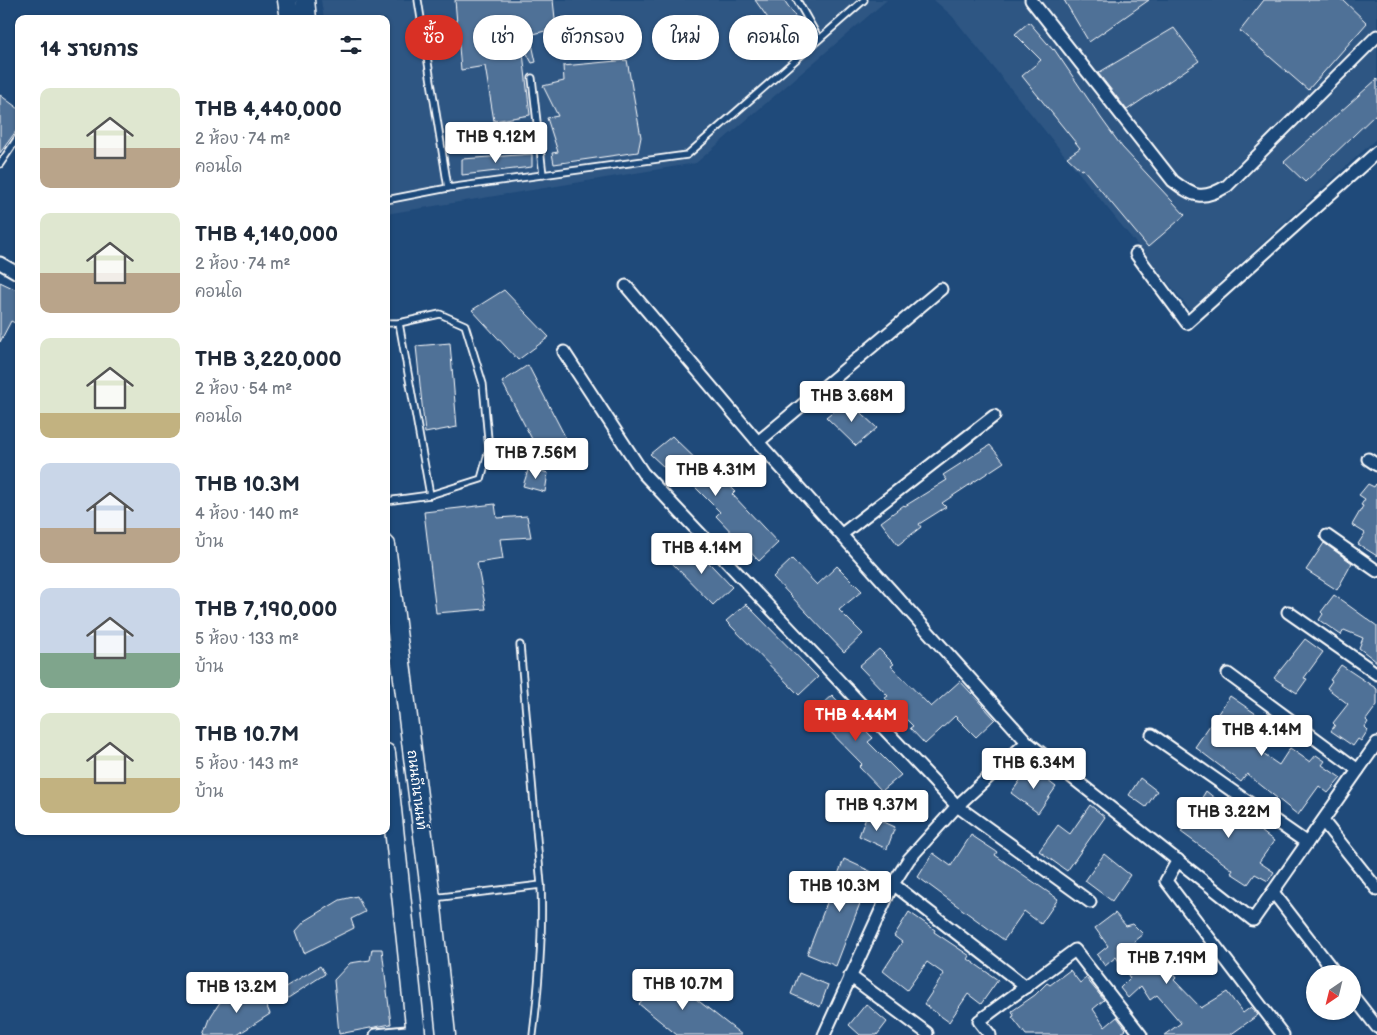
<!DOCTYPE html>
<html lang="th">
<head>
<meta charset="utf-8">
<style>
  body { margin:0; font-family:"Balsamiq Sans","Playpen Sans Thai",sans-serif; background:#f2f2f3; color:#1f2937; height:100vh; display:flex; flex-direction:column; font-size:19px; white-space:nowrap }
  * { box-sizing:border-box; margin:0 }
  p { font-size:16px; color:#747a83 }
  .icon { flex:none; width:28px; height:28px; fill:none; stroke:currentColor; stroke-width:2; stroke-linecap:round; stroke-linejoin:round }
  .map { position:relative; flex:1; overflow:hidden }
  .drawer { position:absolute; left:15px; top:15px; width:375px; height:820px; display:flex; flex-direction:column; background:#fff; border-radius:10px; box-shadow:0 1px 4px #0004 }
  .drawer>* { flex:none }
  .hud { position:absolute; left:405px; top:15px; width:475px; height:45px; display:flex; gap:10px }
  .needle { width:32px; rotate:215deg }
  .fabs { position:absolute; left:1306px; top:965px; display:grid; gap:10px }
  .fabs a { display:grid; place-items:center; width:55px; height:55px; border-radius:50%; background:#fff; box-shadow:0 1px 4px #0004; font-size:25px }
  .price { position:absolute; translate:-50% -42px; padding:0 11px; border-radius:5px; background:#fff; color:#222; font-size:16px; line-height:32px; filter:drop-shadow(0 1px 2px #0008) }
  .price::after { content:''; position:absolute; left:50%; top:30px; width:15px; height:11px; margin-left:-8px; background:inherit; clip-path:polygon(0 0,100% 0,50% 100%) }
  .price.current { background:#d93025; color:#fff }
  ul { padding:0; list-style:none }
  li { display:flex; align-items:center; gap:15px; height:125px; padding:0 25px }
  li span { display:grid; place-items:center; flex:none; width:140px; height:100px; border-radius:10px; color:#555 }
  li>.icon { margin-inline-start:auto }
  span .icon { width:60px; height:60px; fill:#fffc; stroke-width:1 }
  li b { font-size:21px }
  h2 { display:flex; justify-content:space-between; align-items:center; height:60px; padding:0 25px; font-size:21px }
  .chip { padding:0 18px; border-radius:22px; background:#fff; box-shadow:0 1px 4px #0004; font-size:18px; line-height:45px }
  .chip.current { background:#d93025; color:#fff }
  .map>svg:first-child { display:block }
  .built { fill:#2e5683 }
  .building { fill:#507197; stroke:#fff }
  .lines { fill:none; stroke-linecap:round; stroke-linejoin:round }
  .lane-casing { stroke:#fff; stroke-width:9 }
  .street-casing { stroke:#fff; stroke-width:15 }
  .primary-casing { stroke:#fff; stroke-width:21 }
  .lane { stroke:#1f4a7a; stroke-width:5.5 }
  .street { stroke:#1f4a7a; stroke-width:11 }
  .primary { stroke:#1f4a7a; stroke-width:18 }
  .labels { text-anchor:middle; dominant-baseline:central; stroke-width:4; stroke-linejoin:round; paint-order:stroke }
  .street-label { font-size:14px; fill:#fff; stroke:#1f4a7a }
</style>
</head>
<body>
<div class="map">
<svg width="1377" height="1035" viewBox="0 0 1377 1035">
  <rect width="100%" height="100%" fill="#1f4a7a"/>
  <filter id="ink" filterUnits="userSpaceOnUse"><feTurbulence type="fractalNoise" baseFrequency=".02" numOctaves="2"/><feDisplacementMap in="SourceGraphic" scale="10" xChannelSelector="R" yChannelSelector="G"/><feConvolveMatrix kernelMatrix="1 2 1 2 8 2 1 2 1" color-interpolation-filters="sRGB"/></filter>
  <g filter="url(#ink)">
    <g class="built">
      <polygon points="321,0 887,0 696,163 386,214 386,19 324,19"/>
      <polygon points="934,0 1377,0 1377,138 1190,310 952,16"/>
    </g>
    <g class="building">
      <polygon points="455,0 553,0 556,28 530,35 536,62 532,63 522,44 530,115 494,121 485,66 461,70"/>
      <polygon points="755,0 784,0 799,22 782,38"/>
      <polygon points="1064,0 1149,0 1089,42"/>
      <polygon points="1264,0 1343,0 1367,23 1308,90 1240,31"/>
      <polygon points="1029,22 1053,50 1054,49 1101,118 1122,147 1185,215 1148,247 1083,169 1081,170 1067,157 1080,148 1022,76 1041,60 1015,34"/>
      <polygon points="1174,28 1199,61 1127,110 1098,73"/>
      <polygon points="627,60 641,137 638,152 554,164 552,153 558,152 547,118 558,116 543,86 564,81 563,66"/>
      <polygon points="1377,79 1377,113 1305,182 1284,162"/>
      <polygon points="0,95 19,109 19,127 0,153"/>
      <polygon points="532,154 532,167 462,175 462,159"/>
      <polygon points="0,282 19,291 19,325 11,321 0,342"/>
      <polygon points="504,290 549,337 518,360 472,310"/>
      <polygon points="450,343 457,427 425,433 416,346"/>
      <polygon points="528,365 571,448 543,460 502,382"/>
      <polygon points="847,400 877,428 856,446 826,417"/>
      <polygon points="672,436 707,470 710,467 735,491 732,494 778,543 759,561 716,516 720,512 686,478 680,482 650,454"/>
      <polygon points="990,445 1004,462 942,503 946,507 919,524 921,527 898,545 881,522 904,505 905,506 947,480 943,475"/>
      <polygon points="529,467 548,473 545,492 523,486"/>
      <polygon points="1377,482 1377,556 1358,544 1365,533 1352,525 1363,506 1361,505 1365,499 1359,495 1368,484 1374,487"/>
      <polygon points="495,504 497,518 527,516 531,537 500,539 503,559 477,563 486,609 436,613 424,512"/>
      <polygon points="1324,543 1352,563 1337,590 1306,570"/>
      <polygon points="692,545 732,587 713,605 672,563"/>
      <polygon points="792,559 817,585 837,566 862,591 839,610 863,634 844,652 773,577"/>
      <polygon points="1334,595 1377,626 1377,662 1359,648 1363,638 1344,630 1341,635 1319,620 1323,614 1321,612"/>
      <polygon points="746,604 818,677 799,695 726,621"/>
      <polygon points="1305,639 1323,652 1304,678 1307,679 1297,693 1274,678"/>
      <polygon points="879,649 894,664 891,666 931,707 960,681 995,719 976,737 955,716 925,744 910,728 913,726 885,698 888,696 859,666"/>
      <polygon points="1341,665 1377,689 1377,705 1366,720 1368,722 1365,727 1368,730 1361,741 1358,739 1353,746 1331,731 1335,725 1333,723 1348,704 1327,688 1332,681 1330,680"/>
      <polygon points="832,695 873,738 868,742 901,775 882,791 859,767 862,764 812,713"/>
      <polygon points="1230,696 1278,729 1260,752 1279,765 1290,748 1310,762 1316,755 1325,761 1322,765 1341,778 1328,793 1319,786 1298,815 1247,774 1241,782 1195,747"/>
      <polygon points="1030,767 1056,787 1038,813 1011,793"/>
      <polygon points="1140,778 1157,791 1146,807 1129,795"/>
      <polygon points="1206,791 1237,816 1256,830 1257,828 1274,841 1259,862 1274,872 1268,881 1255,874 1248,884 1231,873 1233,870 1181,832"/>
      <polygon points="1090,805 1105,817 1067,871 1039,851 1058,825 1070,834"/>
      <polygon points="867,814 895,827 887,849 859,836"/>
      <polygon points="971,835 997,852 995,855 1058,899 1041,924 1024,911 1004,940 918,877 933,853 951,866"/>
      <polygon points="1104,854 1130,875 1112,901 1085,881"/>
      <polygon points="844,859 872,872 836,966 807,954"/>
      <polygon points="357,896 365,912 351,919 354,928 304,953 296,931 305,921 340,900"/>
      <polygon points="909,912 935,930 934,932 970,956 968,959 998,980 981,1004 968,994 949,1022 924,1004 944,974 927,962 907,990 883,971 902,942 894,936"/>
      <polygon points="1115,913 1126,926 1133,924 1143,934 1134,941 1148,958 1155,956 1168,970 1169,969 1176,978 1174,980 1201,1008 1227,992 1243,1013 1251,1007 1258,1015 1230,1035 1164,1035 1181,1023 1157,995 1150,1000 1141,986 1128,998 1120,988 1130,978 1116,957 1105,966 1097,955 1108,946 1095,928"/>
      <polygon points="372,949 382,949 391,1024 339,1034 334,980 350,963 370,960"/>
      <polygon points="320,966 325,974 285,1000 277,992"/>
      <polygon points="1070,970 1080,983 1086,978 1104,1000 1093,1009 1105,1027 1117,1017 1126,1029 1119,1035 1026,1035 1012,1017 1014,1016 1012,1011 1035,995 1047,983 1050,985"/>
      <polygon points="663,973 742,1035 677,1035 639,1004"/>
      <polygon points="799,973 828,985 820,1007 791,994"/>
      <polygon points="238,991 261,992 270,1014 237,1035 204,1035 211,1016 220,1002"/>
      <polygon points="866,1004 887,1022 877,1035 860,1035 849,1025"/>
    </g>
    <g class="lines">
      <defs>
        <g id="lane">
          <polyline points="418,0 448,188"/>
          <polyline points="797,0 819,39"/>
          <polyline points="532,78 543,175"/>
          <polyline points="0,164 19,136"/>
          <polyline points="386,200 448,188 687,155 864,0"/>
          <polyline points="386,323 399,323 440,314 465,325 483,384 489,450 481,479 430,495 386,501"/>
          <polyline points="399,323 430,495"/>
          <polyline points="520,645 541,885"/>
          <path d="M 433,898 L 541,885 C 543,935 539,985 533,1035"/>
        </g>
        <g id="street">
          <path d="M 1031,0 L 1173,181 C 1194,197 1202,201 1227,186 L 1377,36"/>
          <polyline points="1136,254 1187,323 1377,152"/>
          <polyline points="0,263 19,274"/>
          <polyline points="626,286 758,442"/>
          <polyline points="941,289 758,442 1027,742 1253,920 1377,743"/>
          <polyline points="564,352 643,473 957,806 1090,902"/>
          <polyline points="1368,459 1377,465"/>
          <polyline points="842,534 994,416"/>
          <polyline points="1327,536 1377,571"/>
          <polyline points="1288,612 1377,674"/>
          <polyline points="1228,674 1358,770"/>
          <polyline points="1152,735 1307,843"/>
          <polyline points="1323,821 1377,889"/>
          <polyline points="1178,860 1166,881 1283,1035"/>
          <polyline points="893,884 1026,987"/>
          <polyline points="1273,892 1336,974"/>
          <polyline points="850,976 927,1033"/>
          <polyline points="1352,995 1377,1027"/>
          <polyline points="376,1035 416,1031"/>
          <polyline points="824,1035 893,884 909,859 957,806 1027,742"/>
          <polyline points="990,1035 979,1021 1075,950 1141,1035"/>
        </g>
        <g id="primary">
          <polyline points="287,0 290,19"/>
          <polyline points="305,0 307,19"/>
          <polyline points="386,545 431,898 446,1035"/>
          <polyline points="386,753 416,1035"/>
        </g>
      </defs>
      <use href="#lane" class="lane-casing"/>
      <use href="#street" class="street-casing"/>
      <use href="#primary" class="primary-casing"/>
      <use href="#lane" class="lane"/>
      <use href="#street" class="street"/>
      <use href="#primary" class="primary"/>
    </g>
  </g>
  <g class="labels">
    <g class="street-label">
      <text transform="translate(417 790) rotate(83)">ถนนถีนานนท์</text>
    </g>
  </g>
</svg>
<div class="fabs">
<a><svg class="needle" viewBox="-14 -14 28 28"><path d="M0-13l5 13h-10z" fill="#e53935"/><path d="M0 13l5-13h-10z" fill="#747a83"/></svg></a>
</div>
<b class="price" style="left:496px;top:164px">THB 9.12M</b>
<b class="price" style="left:852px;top:423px">THB 3.68M</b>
<b class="price" style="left:536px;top:480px">THB 7.56M</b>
<b class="price" style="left:716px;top:497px">THB 4.31M</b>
<b class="price" style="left:702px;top:575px">THB 4.14M</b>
<b class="price current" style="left:856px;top:742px">THB 4.44M</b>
<b class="price" style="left:1262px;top:757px">THB 4.14M</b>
<b class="price" style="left:1034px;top:790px">THB 6.34M</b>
<b class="price" style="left:877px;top:832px">THB 9.37M</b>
<b class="price" style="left:1229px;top:839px">THB 3.22M</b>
<b class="price" style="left:840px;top:913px">THB 10.3M</b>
<b class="price" style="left:1167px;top:985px">THB 7.19M</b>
<b class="price" style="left:683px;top:1011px">THB 10.7M</b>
<b class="price" style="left:237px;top:1014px">THB 13.2M</b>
<div class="hud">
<a class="chip current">ซื้อ</a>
<a class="chip">เช่า</a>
<a class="chip">ตัวกรอง</a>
<a class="chip">ใหม่</a>
<a class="chip">คอนโด</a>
</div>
<section class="drawer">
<h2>14 รายการ<svg class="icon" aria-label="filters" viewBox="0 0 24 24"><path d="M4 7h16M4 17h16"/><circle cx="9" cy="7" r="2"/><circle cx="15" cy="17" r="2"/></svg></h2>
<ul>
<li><span style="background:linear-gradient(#dfe7d0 60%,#b9a48a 0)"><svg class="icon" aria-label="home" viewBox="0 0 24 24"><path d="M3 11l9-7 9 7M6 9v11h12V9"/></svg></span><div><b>THB 4,440,000</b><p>2 ห้อง · 74 m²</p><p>คอนโด</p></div></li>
<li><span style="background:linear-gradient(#dfe7d0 60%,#b9a48a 0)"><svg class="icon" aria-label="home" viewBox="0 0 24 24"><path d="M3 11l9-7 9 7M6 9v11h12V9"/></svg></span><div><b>THB 4,140,000</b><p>2 ห้อง · 74 m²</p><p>คอนโด</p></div></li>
<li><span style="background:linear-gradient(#dfe7d0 75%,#c2b280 0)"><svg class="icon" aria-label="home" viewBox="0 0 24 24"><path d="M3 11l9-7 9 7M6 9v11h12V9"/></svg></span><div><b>THB 3,220,000</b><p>2 ห้อง · 54 m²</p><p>คอนโด</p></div></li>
<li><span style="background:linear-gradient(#c9d6e8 65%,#b9a48a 0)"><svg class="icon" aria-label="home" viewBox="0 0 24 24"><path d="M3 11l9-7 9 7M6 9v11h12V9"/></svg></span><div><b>THB 10.3M</b><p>4 ห้อง · 140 m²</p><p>บ้าน</p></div></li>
<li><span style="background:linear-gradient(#c9d6e8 65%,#7fa58c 0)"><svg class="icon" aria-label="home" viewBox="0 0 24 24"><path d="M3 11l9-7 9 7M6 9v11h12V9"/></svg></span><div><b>THB 7,190,000</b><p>5 ห้อง · 133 m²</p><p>บ้าน</p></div></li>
<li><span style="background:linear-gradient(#dfe7d0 65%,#c2b280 0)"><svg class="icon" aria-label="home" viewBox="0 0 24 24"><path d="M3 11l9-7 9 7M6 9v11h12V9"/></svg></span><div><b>THB 10.7M</b><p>5 ห้อง · 143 m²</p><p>บ้าน</p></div></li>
</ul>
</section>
</div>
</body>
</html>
